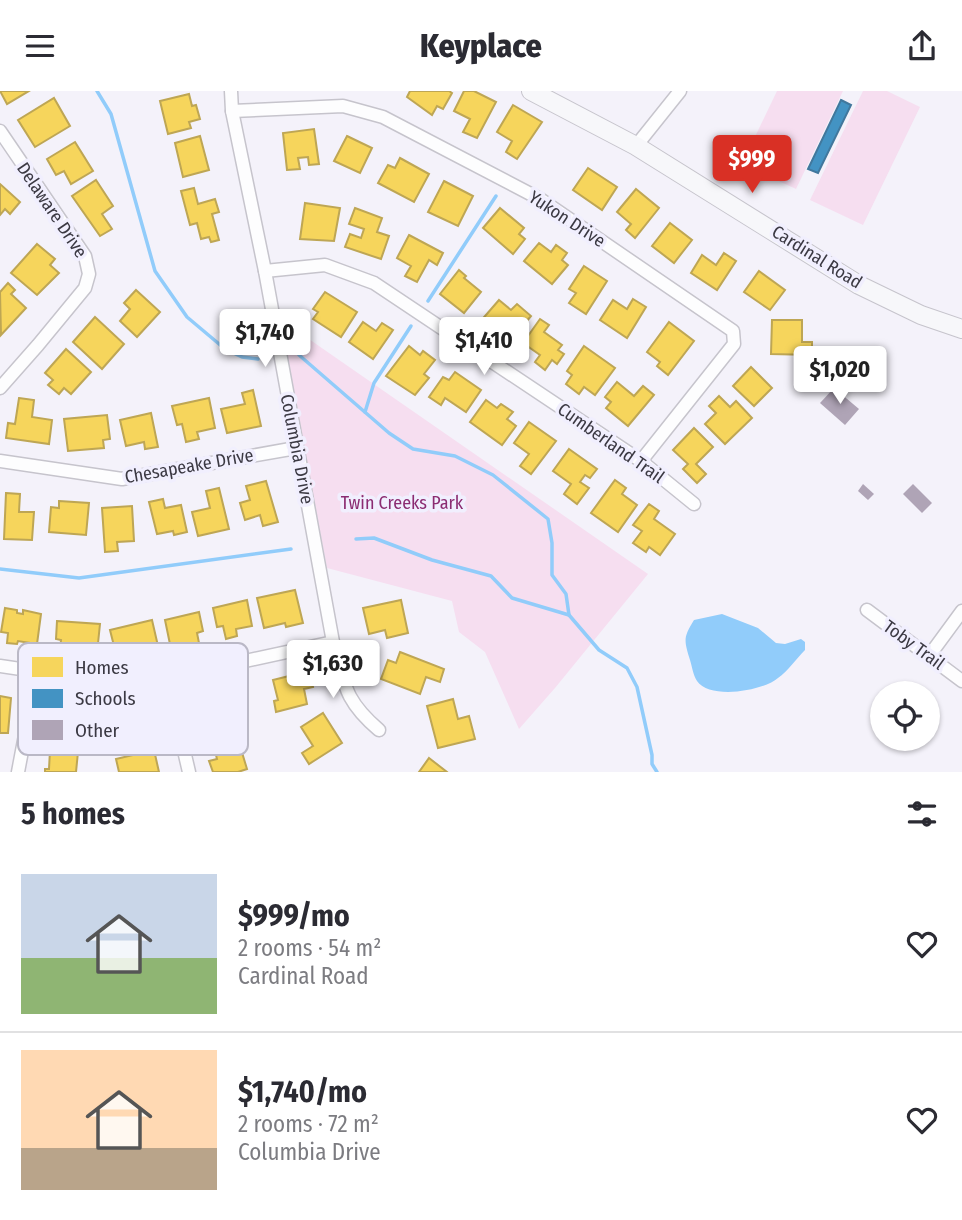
<!DOCTYPE html>
<html lang="en">
<head>
<meta charset="utf-8">
<style>
  body { margin:0; font-family:"Fira Sans Condensed",sans-serif; background:#f7f7f7; color:#2b2b33; height:100vh; display:flex; flex-direction:column; font-size:26px; white-space:nowrap }
  * { box-sizing:border-box; margin:0 }
  p { font-size:23px; color:#7c7c81 }
  .icon { flex:none; width:38px; height:38px; fill:none; stroke:currentColor; stroke-width:2; stroke-linecap:round; stroke-linejoin:round }
  .map { position:relative; height:681px; overflow:hidden }
  .drawer { display:flex; flex-direction:column; background:#fff; flex:1 }
  .drawer>* { flex:none }
  .fabs { position:absolute; left:870px; top:590px; display:grid; gap:14px }
  .fabs a { display:grid; place-items:center; width:70px; height:70px; border-radius:50%; background:#fff; box-shadow:0 2px 5px #0004; font-size:35px }
  .price { position:absolute; translate:-50% -60px; padding:0 16px; border-radius:7px; background:#fff; color:#222; font-size:23px; line-height:46px; filter:drop-shadow(0 2px 4px #0008) }
  .price::after { content:''; position:absolute; left:50%; top:42px; width:21px; height:16px; margin-left:-10px; background:inherit; clip-path:polygon(0 0,100% 0,50% 100%) }
  .price.current { background:#d93025; color:#fff }
  ul { padding:0; list-style:none }
  li { display:flex; align-items:center; gap:21px; height:175px; padding:0 21px }
  li+li { border-top:2px solid #e1e1e2 }
  li span { display:grid; place-items:center; flex:none; width:196px; height:140px; border-radius:0px; color:#555 }
  li>.icon { margin-inline-start:auto }
  span .icon { width:84px; height:84px; fill:#fffc; stroke-width:1 }
  li b { font-size:30px }
  h2 { display:flex; justify-content:space-between; align-items:center; height:84px; padding:0 21px; font-size:30px }
  header { display:flex; justify-content:space-between; align-items:center; height:91px; padding:0 21px; background:#fff; font-size:32px; font-weight:800 }
  .map>svg:first-child { display:block }
  .green { fill:#f6def0 }
  .water { fill:#91ccfa }
  .homes { fill:#f6d55c; stroke:#bea654; stroke-width:2 }
  .schools { fill:#4393c3; stroke:#41789d; stroke-width:2 }
  .lines { fill:none; stroke-linecap:round; stroke-linejoin:round }
  .stream { stroke:#91ccfa; stroke-width:3.5 }
  .building { fill:#afa4b6 }
  .street-casing { stroke:#c6c4cc; stroke-width:15 }
  .secondary-casing { stroke:#c6c4cc; stroke-width:20 }
  .street { stroke:#fdfdfe; stroke-width:12 }
  .secondary { stroke:#f7f7fa; stroke-width:18 }
  .labels { text-anchor:middle; dominant-baseline:central; stroke-width:7; stroke-linejoin:round; paint-order:stroke }
  .street-label { font-size:18px; fill:#3b3943; stroke:#f1effe }
  .park-label { font-size:18px; fill:#8b2c72; stroke:#f1effe }
  .key { fill:#f1effe; stroke:#bab8c6; stroke-width:2 }
  .key-label { font-size:19px; fill:#3b3943 }
</style>
</head>
<body>
<header><svg class="icon" aria-label="menu" viewBox="0 0 24 24"><path d="M4 6h16M4 12h16M4 18h16"/></svg>Keyplace<svg class="icon" aria-label="share" viewBox="0 0 24 24"><path d="M12 15V3M7 8l5-5 5 5M5 13v7h14v-7"/></svg></header>
<div class="map">
<svg width="962" height="681" viewBox="0 0 962 681">
  <rect width="100%" height="100%" fill="#f4f2fa"/>
  <g class="green">
    <polygon points="777,0 843,0 796,98 742,73"/>
    <polygon points="863,0 887,0 920,16 863,134 810,109"/>
    <polygon points="280,228 648,483 555,597 519,638 485,561 459,541 452,510 327,477"/>
  </g>
  <path class="water" d="M 722,523 L 758,537 L 776,552 L 785,553 L 801,548 L 805,551 L 805,559 C 796,568 788,580 778,587 C 763,600 710,609 697,590 C 693,584 692,575 690,569 C 684,549 683,547 694,529 Z"/>
  <g class="homes">
    <polygon points="0,0 29,0 7,13"/>
    <polygon points="410,0 449,0 452,2 443,18 437,15 432,24 407,6"/>
    <polygon points="464,0 474,0 496,11 477,47 463,41 470,28 454,20"/>
    <polygon points="189,3 192,15 196,14 200,28 189,31 191,37 168,43 160,10"/>
    <polygon points="54,7 70,35 35,56 18,29"/>
    <polygon points="513,14 542,31 517,68 506,61 512,50 497,41"/>
    <polygon points="314,38 319,73 309,74 308,66 298,67 300,78 287,79 283,42"/>
    <polygon points="200,45 209,79 183,86 175,52"/>
    <polygon points="347,45 372,57 360,82 334,70"/>
    <polygon points="75,51 93,80 71,93 64,80 56,84 47,68"/>
    <polygon points="400,67 429,83 414,111 378,92 388,74 395,77"/>
    <polygon points="588,77 617,96 602,119 573,99"/>
    <polygon points="96,89 113,115 102,123 112,138 100,145 72,105"/>
    <polygon points="444,90 473,105 458,135 428,121"/>
    <polygon points="0,93 20,111 10,123 5,118 0,124"/>
    <polygon points="194,97 198,113 215,108 219,121 212,123 219,149 211,151 209,146 201,148 197,132 190,134 181,100"/>
    <polygon points="636,98 659,117 635,147 626,139 631,133 617,121"/>
    <polygon points="305,112 340,117 334,150 300,148"/>
    <polygon points="355,117 382,127 377,141 389,145 381,168 345,156 350,143 361,147 364,138 349,133"/>
    <polygon points="500,117 524,137 519,143 525,148 513,163 483,137"/>
    <polygon points="670,132 692,149 674,172 652,155"/>
    <polygon points="409,144 443,162 437,174 429,169 417,191 405,185 411,175 397,167"/>
    <polygon points="539,152 551,161 556,154 567,162 562,169 568,174 552,193 524,170"/>
    <polygon points="37,153 55,168 50,174 59,182 37,204 11,182"/>
    <polygon points="724,162 736,170 717,199 691,182 702,164 716,174"/>
    <polygon points="584,175 607,190 586,223 569,212 576,202 569,198"/>
    <polygon points="459,179 466,185 464,187 481,201 464,222 440,203"/>
    <polygon points="759,180 785,199 770,219 744,201"/>
    <polygon points="8,192 15,199 11,203 26,217 1,244 0,201"/>
    <polygon points="136,199 160,221 137,246 120,230 130,218 124,212"/>
    <polygon points="325,201 357,221 341,246 313,228 318,221 313,218"/>
    <polygon points="633,208 646,216 627,247 600,229 613,209 627,218"/>
    <polygon points="499,209 511,219 517,213 531,225 522,236 519,233 513,240 508,235 497,248 479,232"/>
    <polygon points="95,226 124,253 102,278 73,251"/>
    <polygon points="540,228 549,234 544,241 562,254 558,259 564,263 557,273 552,269 545,279 535,271 540,264 523,252"/>
    <polygon points="772,229 802,229 802,251 812,251 812,264 771,263"/>
    <polygon points="363,231 376,240 382,232 393,239 373,268 349,251"/>
    <polygon points="669,231 694,250 668,284 657,275 660,271 647,261"/>
    <polygon points="409,255 420,264 423,260 435,269 424,283 429,287 415,304 386,285"/>
    <polygon points="584,255 615,277 595,304 584,296 579,303 566,293 572,284 567,280"/>
    <polygon points="66,258 91,281 71,303 64,297 59,303 48,294 53,289 45,282"/>
    <polygon points="751,276 772,297 754,315 733,295"/>
    <polygon points="455,281 481,299 466,321 445,307 441,314 429,306 443,286 449,289"/>
    <polygon points="617,291 634,305 643,295 654,304 628,335 606,317 611,311 605,306"/>
    <polygon points="253,299 261,335 227,342 221,318 245,313 242,302"/>
    <polygon points="719,305 730,316 736,310 752,327 725,353 705,333 716,322 709,315"/>
    <polygon points="19,307 34,309 32,326 52,329 49,353 6,347 8,332 15,333"/>
    <polygon points="209,307 215,337 197,341 199,348 186,351 182,333 177,334 172,315"/>
    <polygon points="486,309 497,317 501,313 513,321 507,328 516,335 502,354 470,331"/>
    <polygon points="151,322 158,356 145,358 144,351 126,355 120,329"/>
    <polygon points="107,324 110,348 103,349 104,357 68,360 64,328"/>
    <polygon points="529,331 556,350 531,383 520,375 529,363 514,352"/>
    <polygon points="694,337 713,356 696,373 706,383 697,392 683,378 688,373 673,359"/>
    <polygon points="569,358 597,378 590,387 585,384 580,391 589,397 577,413 564,403 571,393 553,380"/>
    <polygon points="615,389 626,397 622,403 637,414 618,441 591,422"/>
    <polygon points="266,390 278,431 263,435 260,424 245,429 240,412 250,409 246,395"/>
    <polygon points="219,397 229,438 198,445 192,421 210,417 206,400"/>
    <polygon points="6,402 20,403 19,421 34,421 32,449 4,448"/>
    <polygon points="163,408 165,417 181,414 187,441 174,444 173,440 157,443 149,411"/>
    <polygon points="59,410 89,412 86,444 49,441 51,416 59,417"/>
    <polygon points="649,413 659,420 654,428 675,443 660,464 649,456 646,461 633,452 642,440 633,434"/>
    <polygon points="132,415 134,450 117,451 118,460 105,461 102,417"/>
    <polygon points="295,499 303,532 286,536 285,532 264,537 257,507"/>
    <polygon points="247,509 252,535 236,538 237,545 226,548 223,535 217,536 213,517"/>
    <polygon points="401,509 408,542 387,547 385,539 369,543 363,517"/>
    <polygon points="5,517 17,519 17,522 23,523 23,519 41,523 37,553 18,550 17,553 7,552 8,542 1,541"/>
    <polygon points="199,521 203,540 197,542 199,552 171,558 165,529"/>
    <polygon points="152,529 158,555 122,564 120,553 114,555 110,539"/>
    <polygon points="57,530 100,533 97,562 60,559 61,549 56,548"/>
    <polygon points="400,561 444,578 440,591 426,586 420,603 381,588 388,569 396,572"/>
    <polygon points="309,580 313,596 304,598 307,613 276,621 274,610 278,609 273,589"/>
    <polygon points="0,605 11,607 8,642 0,642"/>
    <polygon points="453,608 458,628 469,625 475,648 438,657 427,615"/>
    <polygon points="323,622 342,652 309,673 302,662 313,655 301,636"/>
    <polygon points="237,645 247,678 238,681 213,681 209,670 217,668 213,652"/>
    <polygon points="50,659 78,661 76,681 45,681 45,678 49,678"/>
    <polygon points="154,659 159,681 119,681 116,668"/>
    <polygon points="429,667 447,681 419,681"/>
  </g>
  <polygon class="schools" points="841,9 851,14 818,82 808,78"/>
  <g class="lines">
    <g class="stream">
      <polyline points="97,0 111,23 155,180 187,226 225,258 242,266 258,268"/>
      <polyline points="428,210 496,105"/>
      <polyline points="299,264 389,342 413,358 455,365 493,384 548,428 552,452 552,484 566,503 569,524 599,559 627,577 637,596 652,664 652,673 657,681"/>
      <polyline points="365,321 374,292 411,235"/>
      <polyline points="356,448 374,447 432,469 491,485 512,507 569,524"/>
      <polyline points="0,478 79,487 291,458"/>
    </g>
  </g>
  <g class="building">
    <polygon points="834,297 859,318 845,334 820,312"/>
    <polygon points="863,393 874,403 868,409 858,400"/>
    <polygon points="913,393 932,412 922,422 903,403"/>
  </g>
  <g class="lines">
    <defs>
      <g id="street">
        <path d="M 231,0 L 232,20 L 265,180 L 333,551 C 345,594 344,609 379,639"/>
        <polyline points="232,20 343,15 383,26 540,108 733,240 734,253 641,370"/>
        <polyline points="0,40 85,165 89,183 85,197 38,254 0,297"/>
        <polyline points="636,55 680,0"/>
        <polyline points="265,180 325,174 374,192 641,370 694,413"/>
        <polyline points="0,370 122,388 296,357"/>
        <polyline points="867,519 962,590"/>
        <polyline points="929,565 962,520"/>
        <polyline points="0,575 115,592 167,587 333,551"/>
        <polyline points="167,587 189,681"/>
        <polyline points="18,681 37,581"/>
      </g>
      <polyline id="secondary" points="531,0 636,55 859,194 921,224 962,238"/>
    </defs>
    <use href="#street" class="street-casing"/>
    <use href="#secondary" class="secondary-casing"/>
    <use href="#street" class="street"/>
    <use href="#secondary" class="secondary"/>
  </g>
  <g class="labels">
    <g class="street-label">
      <text transform="translate(52 119) rotate(56)">Delaware Drive</text>
      <text transform="translate(567 128) rotate(33)">Yukon Drive</text>
      <text transform="translate(817 166) rotate(32)">Cardinal Road</text>
      <text transform="translate(611 352) rotate(35)">Cumberland Trail</text>
      <text transform="translate(297 358) rotate(79)">Columbia Drive</text>
      <text transform="translate(189 375) rotate(-10)">Chesapeake Drive</text>
      <text transform="translate(914 554) rotate(36)">Toby Trail</text>
    </g>
    <g class="park-label">
      <text x="402" y="412">Twin Creeks Park</text>
    </g>
  </g>
  <rect x="18" y="552" width="230" height="112" rx="10" class="key"/>
  <rect x="32" y="566" width="31" height="20" fill="#f6d55c"/>
  <rect x="32" y="598" width="31" height="19" fill="#4393c3"/>
  <rect x="32" y="629" width="31" height="20" fill="#afa4b6"/>
  <g class="key-label">
    <text x="75" y="583">Homes</text>
    <text x="75" y="614">Schools</text>
    <text x="75" y="646">Other</text>
  </g>
</svg>
<div class="fabs">
<a><svg class="icon" aria-label="locate" viewBox="0 0 24 24"><circle cx="12" cy="12" r="6"/><path d="M12 2v4M12 18v4M2 12h4M18 12h4"/></svg></a>
</div>
<b class="price current" style="left:752px;top:104px">$999</b>
<b class="price" style="left:265px;top:278px">$1,740</b>
<b class="price" style="left:484px;top:286px">$1,410</b>
<b class="price" style="left:840px;top:315px">$1,020</b>
<b class="price" style="left:333px;top:609px">$1,630</b>
</div>
<section class="drawer">
<h2>5 homes<svg class="icon" aria-label="filters" viewBox="0 0 24 24"><path d="M4 7h16M4 17h16"/><circle cx="9" cy="7" r="2"/><circle cx="15" cy="17" r="2"/></svg></h2>
<ul>
<li><span style="background:linear-gradient(#c9d6e8 60%,#8fb573 0)"><svg class="icon" aria-label="home" viewBox="0 0 24 24"><path d="M3 11l9-7 9 7M6 9v11h12V9"/></svg></span><div><b>$999/mo</b><p>2 rooms · 54 m²</p><p>Cardinal Road</p></div><svg class="icon" aria-label="heart" viewBox="0 0 24 24"><path d="M12 20l-8-8c-3-5 5-10 8-4 3-6 11-1 8 4z"/></svg></li>
<li><span style="background:linear-gradient(#ffd9b3 70%,#b9a48a 0)"><svg class="icon" aria-label="home" viewBox="0 0 24 24"><path d="M3 11l9-7 9 7M6 9v11h12V9"/></svg></span><div><b>$1,740/mo</b><p>2 rooms · 72 m²</p><p>Columbia Drive</p></div><svg class="icon" aria-label="heart" viewBox="0 0 24 24"><path d="M12 20l-8-8c-3-5 5-10 8-4 3-6 11-1 8 4z"/></svg></li>
</ul>
</section>
</body>
</html>
